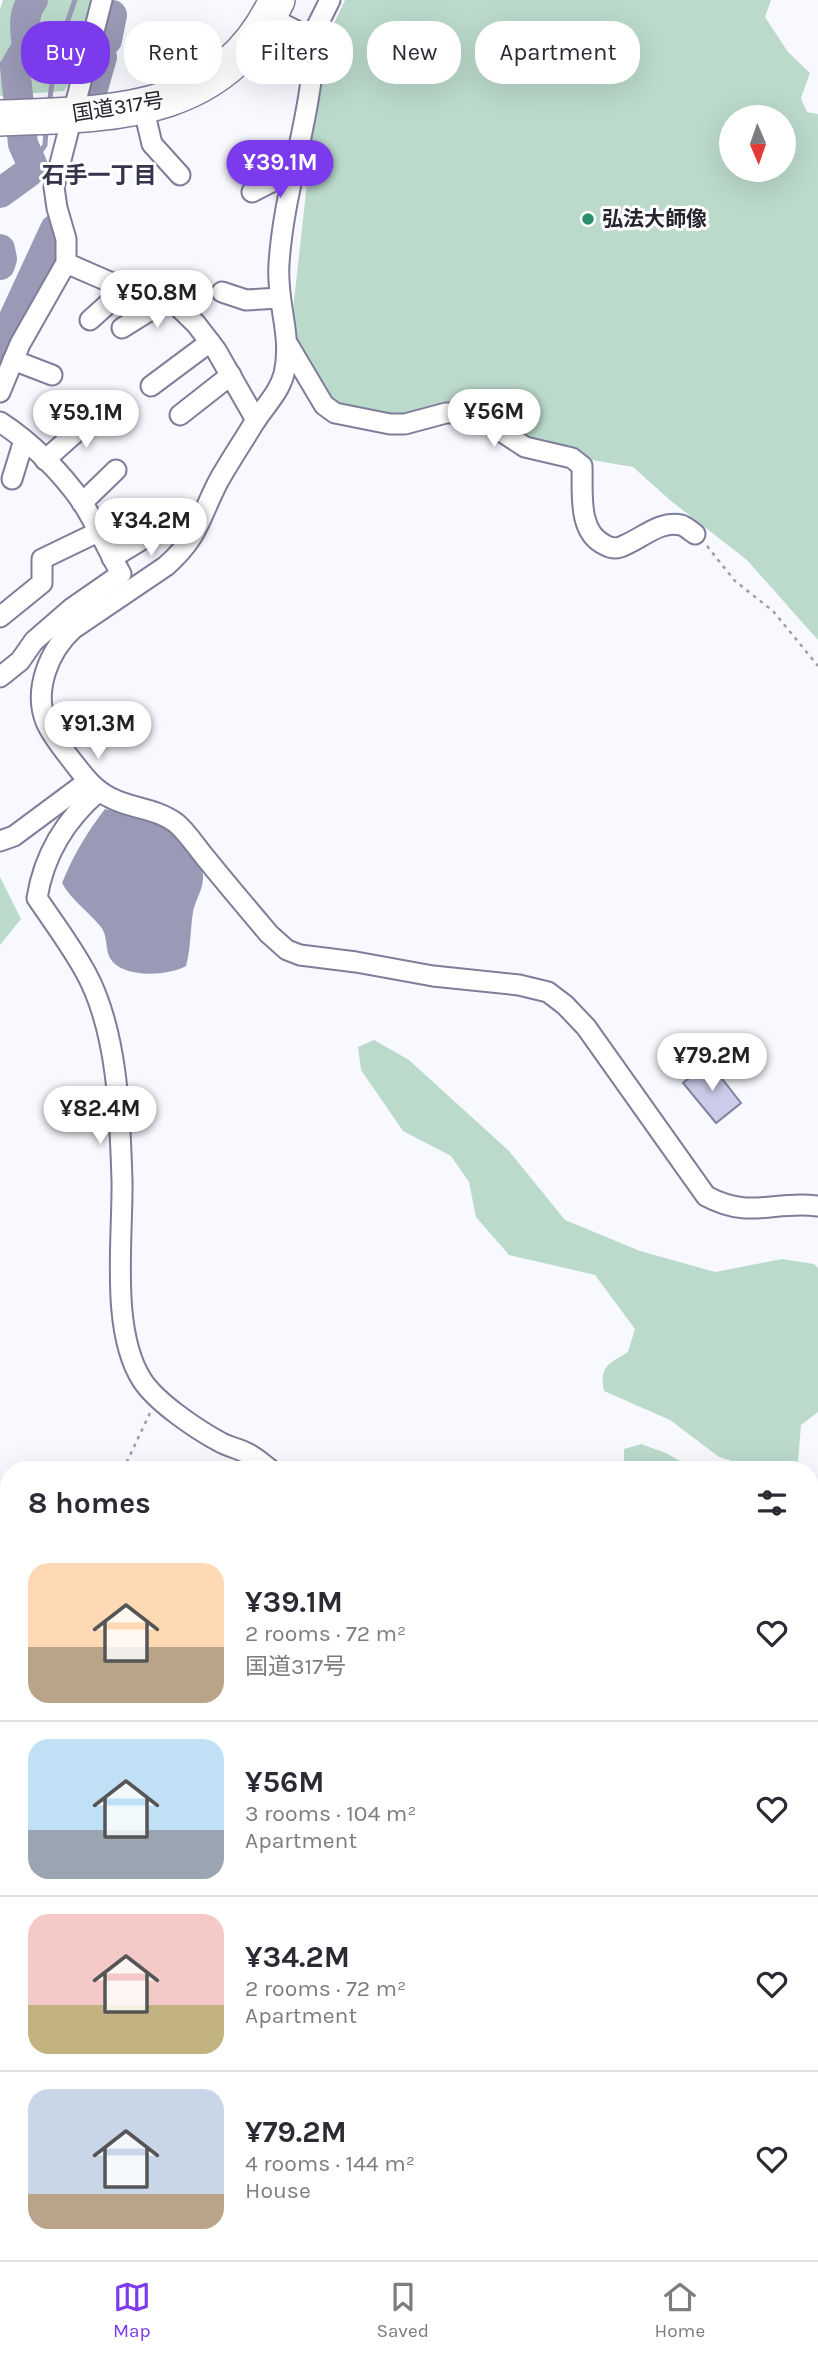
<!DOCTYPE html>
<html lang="en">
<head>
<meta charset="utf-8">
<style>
  body { margin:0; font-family:Karla,"Noto Sans JP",sans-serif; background:#f7f7f7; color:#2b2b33; height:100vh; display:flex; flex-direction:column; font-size:26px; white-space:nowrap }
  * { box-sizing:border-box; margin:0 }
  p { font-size:23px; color:#7c7c81 }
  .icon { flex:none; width:38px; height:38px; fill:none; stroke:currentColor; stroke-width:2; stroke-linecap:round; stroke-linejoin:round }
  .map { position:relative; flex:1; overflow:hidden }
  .side { position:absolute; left:0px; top:1461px; width:819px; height:800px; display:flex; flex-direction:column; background:#fff; border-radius:28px 28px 0 0; box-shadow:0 7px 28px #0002 }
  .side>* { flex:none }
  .guide { position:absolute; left:21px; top:21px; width:777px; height:63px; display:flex; gap:14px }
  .needle { width:46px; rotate:178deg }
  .buttons { position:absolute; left:719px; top:105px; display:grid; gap:14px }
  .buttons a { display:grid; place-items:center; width:77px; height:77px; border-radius:50%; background:#fff; box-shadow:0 7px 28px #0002; font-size:35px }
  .price { position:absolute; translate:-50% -60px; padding:0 16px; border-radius:24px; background:#fff; color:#222; font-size:23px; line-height:46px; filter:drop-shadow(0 2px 4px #0008) }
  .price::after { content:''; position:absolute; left:50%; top:42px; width:21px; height:16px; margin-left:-10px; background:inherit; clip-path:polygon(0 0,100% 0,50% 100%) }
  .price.current { background:#7c3aed; color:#fff }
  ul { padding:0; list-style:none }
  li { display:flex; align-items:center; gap:21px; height:175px; padding:0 28px }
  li+li { border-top:2px solid #e1e1e2 }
  li span { display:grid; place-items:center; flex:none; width:196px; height:140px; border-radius:21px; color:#555 }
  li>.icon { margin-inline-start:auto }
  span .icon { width:84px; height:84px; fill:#fffc; stroke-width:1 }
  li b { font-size:30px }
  h2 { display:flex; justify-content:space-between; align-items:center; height:84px; padding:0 28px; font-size:30px }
  .pill { padding:0 24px; border-radius:28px; background:#fff; box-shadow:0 7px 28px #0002; font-size:24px; line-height:63px }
  .pill.current { background:#7c3aed; color:#fff }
  .tabs { display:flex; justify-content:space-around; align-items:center; height:98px; border-top:2px solid #e1e1e2; background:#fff; font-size:19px; color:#7c7c81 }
  .tabs a { display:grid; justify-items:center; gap:4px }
  .tabs .current { color:#7c3aed }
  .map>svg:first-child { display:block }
  .green { fill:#bbdacb; fill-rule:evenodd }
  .water { fill:#9a9ab6 }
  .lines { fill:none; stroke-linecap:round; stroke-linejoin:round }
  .stream { stroke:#9a9ab6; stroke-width:5 }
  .river { stroke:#9a9ab6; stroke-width:30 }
  .building { fill:#ccccea; stroke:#82829f; stroke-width:2 }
  .street-casing { stroke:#7e7e9a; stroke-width:23 }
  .highway-casing { stroke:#7e7e9a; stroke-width:38 }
  .path { stroke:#9d9da5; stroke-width:2.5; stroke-dasharray:3.5 5; stroke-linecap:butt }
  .street { stroke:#fff; stroke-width:19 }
  .highway { stroke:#fff; stroke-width:35 }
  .poi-dot { fill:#2a8f6b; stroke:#fff; stroke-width:2.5 }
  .labels { text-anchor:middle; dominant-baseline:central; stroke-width:6; stroke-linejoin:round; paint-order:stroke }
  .street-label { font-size:21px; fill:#262631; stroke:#fff }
  .poi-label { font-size:21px; font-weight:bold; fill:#262631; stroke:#fff; text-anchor:start }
  .neighbourhood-label { font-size:23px; font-weight:bold; fill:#34344c; stroke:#fff }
</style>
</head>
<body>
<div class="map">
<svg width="818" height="2260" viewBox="0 0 818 2260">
  <rect width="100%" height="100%" fill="#f8f9ff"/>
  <g class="green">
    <polygon points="3,0 93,0 68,85 64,91 0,96 0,9"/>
    <path d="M 345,0 L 771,0 L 765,17 L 788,52 L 810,73 L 801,98 L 807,112 L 818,114 L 818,640 L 747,560 L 671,501 L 633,467 L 586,459 L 467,417 L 347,414 L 311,395 L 291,328 L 321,56 L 330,32 ZM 732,117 L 784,117 L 784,170 L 732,170 Z"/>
    <polygon points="0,877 21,919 0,945"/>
    <path d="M 374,1040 L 409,1060 L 509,1151 L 565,1220 L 640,1251 L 715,1272 L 782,1259 L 814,1264 L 818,1268 L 818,1412 L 801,1425 L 798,1462 L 779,1470 L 761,1470 L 719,1457 L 670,1420 L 604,1391 C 599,1366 609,1364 628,1352 L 635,1329 L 595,1275 L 509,1255 L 476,1217 L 469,1182 L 451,1156 L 403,1131 L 361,1070 L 358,1047 Z"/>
    <polygon points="641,1444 666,1453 696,1470 629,1470 624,1461 624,1449"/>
    <polygon points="810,1501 818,1501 818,1567 810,1568"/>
    <polygon points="0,1590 9,1605 9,1915 0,1919"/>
    <polygon points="810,2218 818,2222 818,2260 640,2260 634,2252 810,2252"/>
    <polygon points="283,2252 369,2252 377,2260 276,2260"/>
  </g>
  <path class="water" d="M 105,809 C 141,818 179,824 197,860 C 199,865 203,871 203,875 C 204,889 195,900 193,912 C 190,931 191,948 186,966 C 168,976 122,979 110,958 C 105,949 108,936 101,927 C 88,911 72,901 62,883 C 73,856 87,832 105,809 Z"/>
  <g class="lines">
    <g class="stream">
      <polyline points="0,64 15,67"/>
      <polyline points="49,105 56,54 75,0"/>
      <polyline points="32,164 45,145 46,129"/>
    </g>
    <g class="river">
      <polyline points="107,40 112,15"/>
      <polyline points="91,96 102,57"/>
      <path d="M 0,193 L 29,172 L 32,164 L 23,144 L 15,67 L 27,47 C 25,31 22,14 33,0"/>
      <polyline points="0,249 2,259 0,265"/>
      <polyline points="0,348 55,229"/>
    </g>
  </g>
  <polygon class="building" points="709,1062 741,1103 716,1123 683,1083"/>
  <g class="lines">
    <defs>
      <g id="street">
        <path d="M 269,17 L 311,38 C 311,52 312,67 311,81 C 303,143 283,200 279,264 C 276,303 293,336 284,374 C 279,393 264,407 254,423 C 242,443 229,462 218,482 C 199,519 199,537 166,566 L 73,629 C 49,651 33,690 46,722 C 52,736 63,749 73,762 C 84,776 94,790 111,798 C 132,809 156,808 176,823 C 186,831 195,845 204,856 C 225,882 247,908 269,934 L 287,950 L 300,955 L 356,962 L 433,976 L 519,985 L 548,992 L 565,1005 L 586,1027 L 706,1196 C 751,1220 773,1200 818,1206"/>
        <polyline points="311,38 330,0"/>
        <polyline points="143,106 152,144 180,175"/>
        <polyline points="252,192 291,172"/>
        <polyline points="66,263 112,283 151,287 161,290 196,324 216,350 256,420"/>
        <polyline points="222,292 246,300 279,298"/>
        <polyline points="90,320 120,293 121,286"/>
        <polyline points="122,328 170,298"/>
        <path d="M 289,346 L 324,405 L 335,413 L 390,424 L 405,424 L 446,413 L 473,413 L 525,447 L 572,458 L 582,466 C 583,492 577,532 605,545 C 612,549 618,549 625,545 C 642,538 661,520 681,525 C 685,526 691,531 695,534"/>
        <polyline points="13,360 52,375"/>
        <polyline points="151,386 210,342"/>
        <polyline points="0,392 20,344 66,263 66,239 57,208 54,187 102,0"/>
        <polyline points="180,415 231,375"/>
        <path d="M 0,422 C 31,442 61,472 82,502 C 96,524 108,550 121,574 L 72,608 L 34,641 L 20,661 L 0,677"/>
        <polyline points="45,460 74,434 79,412"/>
        <polyline points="12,479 24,440"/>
        <polyline points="82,503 116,470"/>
        <polyline points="112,558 168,524"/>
        <polyline points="0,617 42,583 42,559 98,532"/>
        <path d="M 99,791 C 66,819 44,855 37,898 C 54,923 72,947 86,973 C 118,1032 120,1116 122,1181 C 123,1238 110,1330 142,1380 C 156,1402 196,1429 220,1442 C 229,1447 240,1449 249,1454 C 257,1458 264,1465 271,1470"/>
        <polyline points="0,841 14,836 88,781"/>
        <polyline points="0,1994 9,1999"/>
      </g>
      <path id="highway" d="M 0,118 C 110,114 223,117 277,0"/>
    </defs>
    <use href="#street" class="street-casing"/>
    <use href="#highway" class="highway-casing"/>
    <g class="path">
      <polyline points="707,546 735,581 773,611 818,666"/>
      <polyline points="123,1470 150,1413"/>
    </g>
    <use href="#street" class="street"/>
    <use href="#highway" class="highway"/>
  </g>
  <circle class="poi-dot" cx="588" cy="219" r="7"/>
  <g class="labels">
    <g class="street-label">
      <text transform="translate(118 107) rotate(-9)">国道317号</text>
    </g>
    <g class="poi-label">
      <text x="602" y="219">弘法大師像</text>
    </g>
    <g class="neighbourhood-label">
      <text x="99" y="175">石手一丁目</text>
    </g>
  </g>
</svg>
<div class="buttons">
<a><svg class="needle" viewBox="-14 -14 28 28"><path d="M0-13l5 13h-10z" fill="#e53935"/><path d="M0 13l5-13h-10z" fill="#7c7c81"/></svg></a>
</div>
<b class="price current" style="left:280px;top:200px">¥39.1M</b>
<b class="price" style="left:157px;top:330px">¥50.8M</b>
<b class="price" style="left:494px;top:449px">¥56M</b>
<b class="price" style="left:86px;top:450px">¥59.1M</b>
<b class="price" style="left:151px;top:558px">¥34.2M</b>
<b class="price" style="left:98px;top:761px">¥91.3M</b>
<b class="price" style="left:712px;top:1093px">¥79.2M</b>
<b class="price" style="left:100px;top:1146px">¥82.4M</b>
<div class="guide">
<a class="pill current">Buy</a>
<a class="pill">Rent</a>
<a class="pill">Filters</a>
<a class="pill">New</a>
<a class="pill">Apartment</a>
</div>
<section class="side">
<h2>8 homes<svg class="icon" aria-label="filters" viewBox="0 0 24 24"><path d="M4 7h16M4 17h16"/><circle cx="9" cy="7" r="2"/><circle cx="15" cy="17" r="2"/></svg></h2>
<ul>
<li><span style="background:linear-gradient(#ffd9b3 60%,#b9a48a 0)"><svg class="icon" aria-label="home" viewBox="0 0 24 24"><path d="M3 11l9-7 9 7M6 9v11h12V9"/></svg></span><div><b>¥39.1M</b><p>2 rooms · 72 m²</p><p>国道317号</p></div><svg class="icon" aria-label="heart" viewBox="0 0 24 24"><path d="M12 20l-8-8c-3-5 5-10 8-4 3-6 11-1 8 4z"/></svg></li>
<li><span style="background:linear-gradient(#bfe0f5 65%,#9aa5b1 0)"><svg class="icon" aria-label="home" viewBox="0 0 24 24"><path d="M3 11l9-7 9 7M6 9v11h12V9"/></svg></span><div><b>¥56M</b><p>3 rooms · 104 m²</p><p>Apartment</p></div><svg class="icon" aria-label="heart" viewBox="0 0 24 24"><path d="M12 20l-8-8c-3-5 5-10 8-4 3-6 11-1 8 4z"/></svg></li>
<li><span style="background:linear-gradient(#f6c9c9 65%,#c2b280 0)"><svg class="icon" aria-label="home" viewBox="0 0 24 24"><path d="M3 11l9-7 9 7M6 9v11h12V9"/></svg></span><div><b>¥34.2M</b><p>2 rooms · 72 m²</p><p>Apartment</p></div><svg class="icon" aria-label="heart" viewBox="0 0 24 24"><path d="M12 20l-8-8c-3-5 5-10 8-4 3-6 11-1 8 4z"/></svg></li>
<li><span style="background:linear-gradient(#c9d6e8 75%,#b9a48a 0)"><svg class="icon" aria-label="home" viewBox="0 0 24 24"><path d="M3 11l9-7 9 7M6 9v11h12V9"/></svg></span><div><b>¥79.2M</b><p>4 rooms · 144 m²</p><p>House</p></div><svg class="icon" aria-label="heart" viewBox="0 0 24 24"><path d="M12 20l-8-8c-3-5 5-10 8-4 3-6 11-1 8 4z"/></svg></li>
</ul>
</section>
</div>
<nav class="tabs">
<a class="current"><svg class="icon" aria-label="map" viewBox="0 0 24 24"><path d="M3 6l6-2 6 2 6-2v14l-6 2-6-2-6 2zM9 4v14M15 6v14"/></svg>Map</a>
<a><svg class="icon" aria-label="saved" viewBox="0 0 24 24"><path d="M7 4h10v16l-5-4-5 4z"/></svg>Saved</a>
<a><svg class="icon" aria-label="home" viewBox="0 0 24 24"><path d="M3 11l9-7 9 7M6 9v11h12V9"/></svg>Home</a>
</nav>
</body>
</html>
